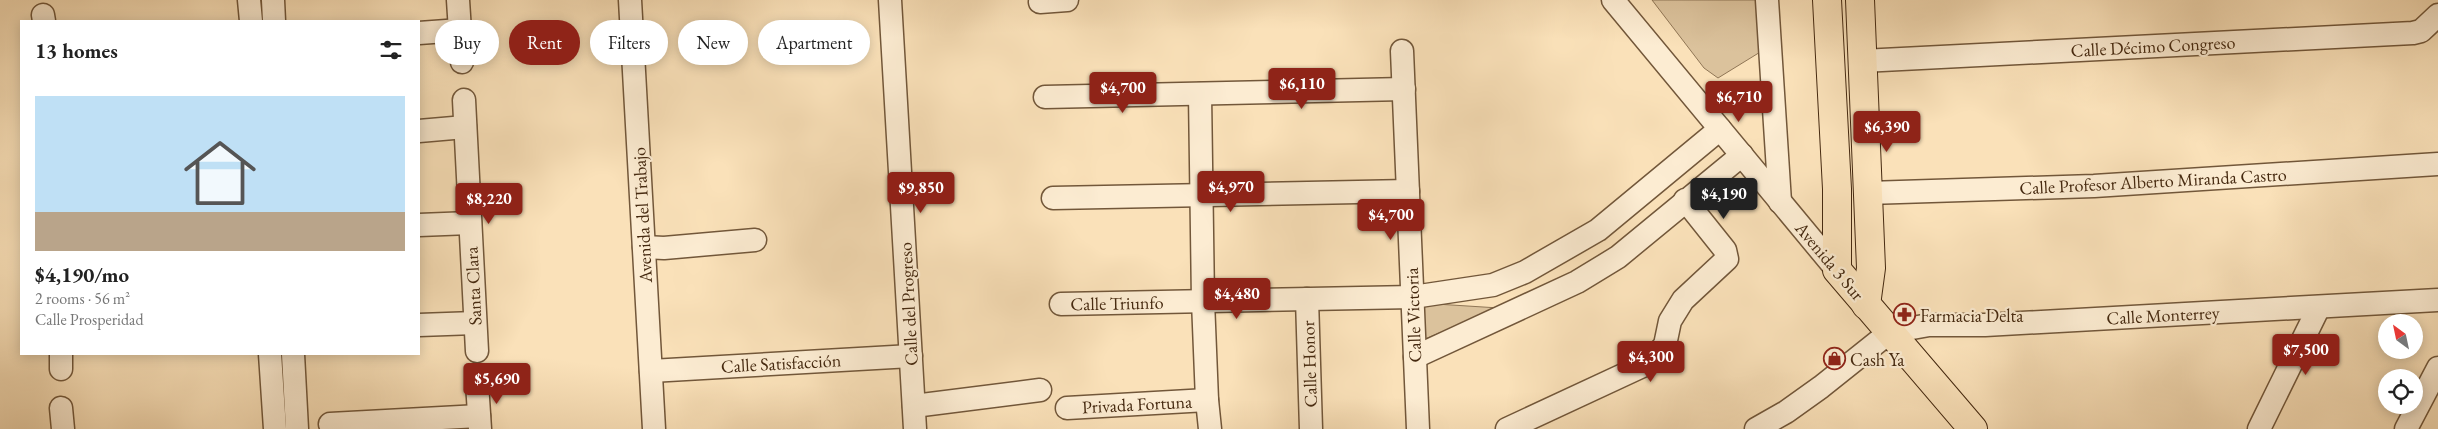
<!DOCTYPE html>
<html lang="en">
<head>
<meta charset="utf-8">
<style>
  body { margin:0; font-family:"EB Garamond",serif; background:#f6f6f6; color:#222; height:100vh; display:flex; flex-direction:column; font-size:19px; white-space:nowrap }
  * { box-sizing:border-box; margin:0 }
  p { font-size:16px; color:#767676 }
  .icon { flex:none; width:28px; height:28px; fill:none; stroke:currentColor; stroke-width:2; stroke-linecap:round; stroke-linejoin:round }
  .map { position:relative; flex:1; overflow:hidden }
  .drawer { position:absolute; left:20px; top:20px; width:400px; height:335px; display:flex; flex-direction:column; background:#fff; border-radius:0px; box-shadow:0 2px 12px #0003 }
  .drawer>* { flex:none }
  .hud { position:absolute; left:435px; top:20px; width:475px; height:45px; display:flex; gap:10px }
  .needle { width:32px; rotate:327deg }
  .buttons { position:absolute; left:2378px; top:314px; display:grid; gap:10px }
  .buttons a { display:grid; place-items:center; width:45px; height:45px; border-radius:50%; background:#fff; box-shadow:0 2px 12px #0003; font-size:25px }
  .price { position:absolute; translate:-50% -42px; padding:0 11px; border-radius:5px; background:#8f2418; color:#fff; font-size:16px; line-height:32px; filter:drop-shadow(0 1px 2px #0008) }
  .price::after { content:''; position:absolute; left:50%; top:30px; width:15px; height:11px; margin-left:-8px; background:inherit; clip-path:polygon(0 0,100% 0,50% 100%) }
  .price.current { background:#222; color:#fff }
  ul { padding:0; list-style:none }
  li { display:grid; align-content:center; gap:10px; height:265px; padding:0 15px }
  li span { display:grid; place-items:center; height:155px; border-radius:0px; color:#555 }
  li>.icon { margin-inline-start:auto }
  span .icon { width:90px; height:90px; fill:#fffc; stroke-width:1 }
  li b { font-size:21px }
  h2 { display:flex; justify-content:space-between; align-items:center; height:60px; padding:0 15px; font-size:21px }
  .tag { padding:0 18px; border-radius:22px; background:#fff; box-shadow:0 2px 12px #0003; font-size:18px; line-height:45px }
  .tag.current { background:#8f2418; color:#fff }
  .map>svg:first-child { display:block }
  .green { fill:#dbc29c; stroke:#907656 }
  .lines { fill:none; stroke-linecap:round; stroke-linejoin:round }
  .minor-casing { stroke:#72573a; stroke-width:25 }
  .major-casing { stroke:#452910; stroke-width:30 }
  .minor { stroke:#fcecd2; stroke-width:22 }
  .major { stroke:#fae1b9; stroke-width:28 }
  .labels { text-anchor:middle; dominant-baseline:central; stroke-width:4.5; stroke-linejoin:round; paint-order:stroke }
  .street-label { font-size:18px; fill:#452910; stroke:#fcecd2 }
  .poi-label { font-size:18px; fill:#452910; stroke:#fcecd2; text-anchor:start }
</style>
</head>
<body>
<div class="map">
<svg width="2438" height="429" viewBox="0 0 2438 429">
  <rect width="100%" height="100%" fill="#fae1b9"/>
  <filter id="stains"><feTurbulence type="fractalNoise" baseFrequency=".004" numOctaves="4"/><feColorMatrix values="0 0 0 0 .2 0 0 0 0 .09 0 0 0 0 .02 0 0 0 .5 -.17"/></filter>
  <radialGradient id="worn" r=".72"><stop offset=".6" stop-color="#630" stop-opacity="0"/><stop offset="1" stop-color="#630" stop-opacity=".3"/></radialGradient>
  <g class="green">
    <polygon points="1652,0 1767,0 1770,46 1718,78 1704,68"/>
    <polygon points="1420,303 1499,308 1420,341"/>
  </g>
  <g class="lines">
    <defs>
      <g id="minor">
        <polyline points="249,0 251,21"/>
        <polyline points="273,0 274,21"/>
        <polyline points="458,0 462,62"/>
        <polyline points="630,0 654,429"/>
        <polyline points="890,0 915,429"/>
        <polyline points="1613,0 1837,270"/>
        <polyline points="1767,0 1780,202"/>
        <polyline points="1040,2 1067,0"/>
        <polyline points="43,15 44,21"/>
        <polyline points="419,33 460,30"/>
        <polyline points="1402,51 1418,429"/>
        <polyline points="1862,61 2413,33 2421,31 2438,15"/>
        <polyline points="1200,94 1203,301 1207,400 1210,429"/>
        <polyline points="1045,97 1404,89"/>
        <polyline points="464,100 477,351"/>
        <polyline points="419,131 465,127"/>
        <polyline points="1868,193 2094,186 2438,164"/>
        <polyline points="1053,198 1408,191"/>
        <polyline points="419,225 470,223"/>
        <polyline points="644,247 664,248 755,240"/>
        <polyline points="1307,299 1311,429"/>
        <polyline points="1061,304 1413,297 1493,285 1525,272 1598,230 1720,129"/>
        <polyline points="419,325 475,323"/>
        <polyline points="61,354 61,369"/>
        <polyline points="270,354 275,429"/>
        <polyline points="293,354 297,429"/>
        <polyline points="1415,357 1577,282 1618,257 1742,155"/>
        <polyline points="651,371 911,356"/>
        <polyline points="477,383 480,429"/>
        <polyline points="914,406 1040,390"/>
        <polyline points="61,408 63,429"/>
        <polyline points="1067,408 1207,400"/>
        <polyline points="330,424 479,416"/>
        <polyline points="1507,429 1649,363 1665,345 1670,321 1683,300 1727,259 1725,250 1685,200"/>
        <polyline points="1756,429 1786,412 1821,387 1890,332 1929,325 1985,325 2438,300"/>
        <polyline points="2259,429 2319,307"/>
        <polyline points="2406,429 2438,368"/>
      </g>
      <g id="major">
        <polyline points="1827,0 1837,189 1837,270 1973,429"/>
        <polyline points="1860,0 1871,268 1866,305"/>
      </g>
    </defs>
    <use href="#minor" class="minor-casing"/>
    <use href="#major" class="major-casing"/>
    <use href="#minor" class="minor"/>
    <use href="#major" class="major"/>
  </g>
  <defs>
    <symbol id="pharmacy-ring" viewBox="-11 -11 22 22"><circle r="9.5" fill="#fcecd2" stroke="#8f2418" stroke-width="1.5"/><path d="M-2-6h4v4h4v4h-4v4h-4v-4h-4v-4h4Z" fill="#8f2418"/></symbol>
    <symbol id="shop-ring" viewBox="-11 -11 22 22"><circle r="9.5" fill="#fcecd2" stroke="#8f2418" stroke-width="1.5"/><path d="M-5-2.5h2.3a2.7 3.5 0 0 1 5.4 0H5L5.5 6h-11ZM-1.5-2.5h3a1.5 2.3 0 0 0-3 0Z" fill="#8f2418"/></symbol>
  </defs>
  <g fill-rule="evenodd">
    <use href="#pharmacy-ring" x="1892" y="302" width="25" height="25"/>
    <use href="#shop-ring" x="1822" y="346" width="25" height="25"/>
  </g>
  <g class="labels">
    <g class="street-label">
      <text transform="translate(2153 46) rotate(-3)">Calle Décimo Congreso</text>
      <text transform="translate(2153 181) rotate(-3)">Calle Profesor Alberto Miranda Castro</text>
      <text transform="translate(642 215) rotate(-93)">Avenida del Trabajo</text>
      <text transform="translate(1830 261) rotate(50)">Avenida 3 Sur</text>
      <text transform="translate(473 286) rotate(-93)">Santa Clara</text>
      <text transform="translate(1117 303) rotate(-1)">Calle Triunfo</text>
      <text transform="translate(908 304) rotate(-93)">Calle del Progreso</text>
      <text transform="translate(1413 315) rotate(-92)">Calle Victoria</text>
      <text transform="translate(2163 315) rotate(-3)">Calle Monterrey</text>
      <text transform="translate(781 363) rotate(-3)">Calle Satisfacción</text>
      <text transform="translate(1309 364) rotate(-92)">Calle Honor</text>
      <text transform="translate(1137 404) rotate(-3)">Privada Fortuna</text>
    </g>
    <g class="poi-label">
      <text x="1920" y="315">Farmacia Delta</text>
      <text x="1850" y="359">Cash Ya</text>
    </g>
  </g>
  <rect width="100%" height="100%" filter="url(#stains)"/>
  <rect width="100%" height="100%" fill="url(#worn)"/>
</svg>
<div class="buttons">
<a><svg class="needle" viewBox="-14 -14 28 28"><path d="M0-13l5 13h-10z" fill="#e53935"/><path d="M0 13l5-13h-10z" fill="#767676"/></svg></a>
<a><svg class="icon" aria-label="locate" viewBox="0 0 24 24"><circle cx="12" cy="12" r="6"/><path d="M12 2v4M12 18v4M2 12h4M18 12h4"/></svg></a>
</div>
<b class="price" style="left:1302px;top:110px">$6,110</b>
<b class="price" style="left:1123px;top:114px">$4,700</b>
<b class="price" style="left:1739px;top:123px">$6,710</b>
<b class="price" style="left:1887px;top:153px">$6,390</b>
<b class="price" style="left:1231px;top:213px">$4,970</b>
<b class="price" style="left:921px;top:214px">$9,850</b>
<b class="price current" style="left:1724px;top:220px">$4,190</b>
<b class="price" style="left:489px;top:225px">$8,220</b>
<b class="price" style="left:1391px;top:241px">$4,700</b>
<b class="price" style="left:1237px;top:320px">$4,480</b>
<b class="price" style="left:2306px;top:376px">$7,500</b>
<b class="price" style="left:1651px;top:383px">$4,300</b>
<b class="price" style="left:497px;top:405px">$5,690</b>
<div class="hud">
<a class="tag">Buy</a>
<a class="tag current">Rent</a>
<a class="tag">Filters</a>
<a class="tag">New</a>
<a class="tag">Apartment</a>
</div>
<section class="drawer">
<h2>13 homes<svg class="icon" aria-label="filters" viewBox="0 0 24 24"><path d="M4 7h16M4 17h16"/><circle cx="9" cy="7" r="2"/><circle cx="15" cy="17" r="2"/></svg></h2>
<ul>
<li><span style="background:linear-gradient(#bfe0f5 75%,#b9a48a 0)"><svg class="icon" aria-label="home" viewBox="0 0 24 24"><path d="M3 11l9-7 9 7M6 9v11h12V9"/></svg></span><div><b>$4,190/mo</b><p>2 rooms · 56 m²</p><p>Calle Prosperidad</p></div></li>
</ul>
</section>
</div>
</body>
</html>
